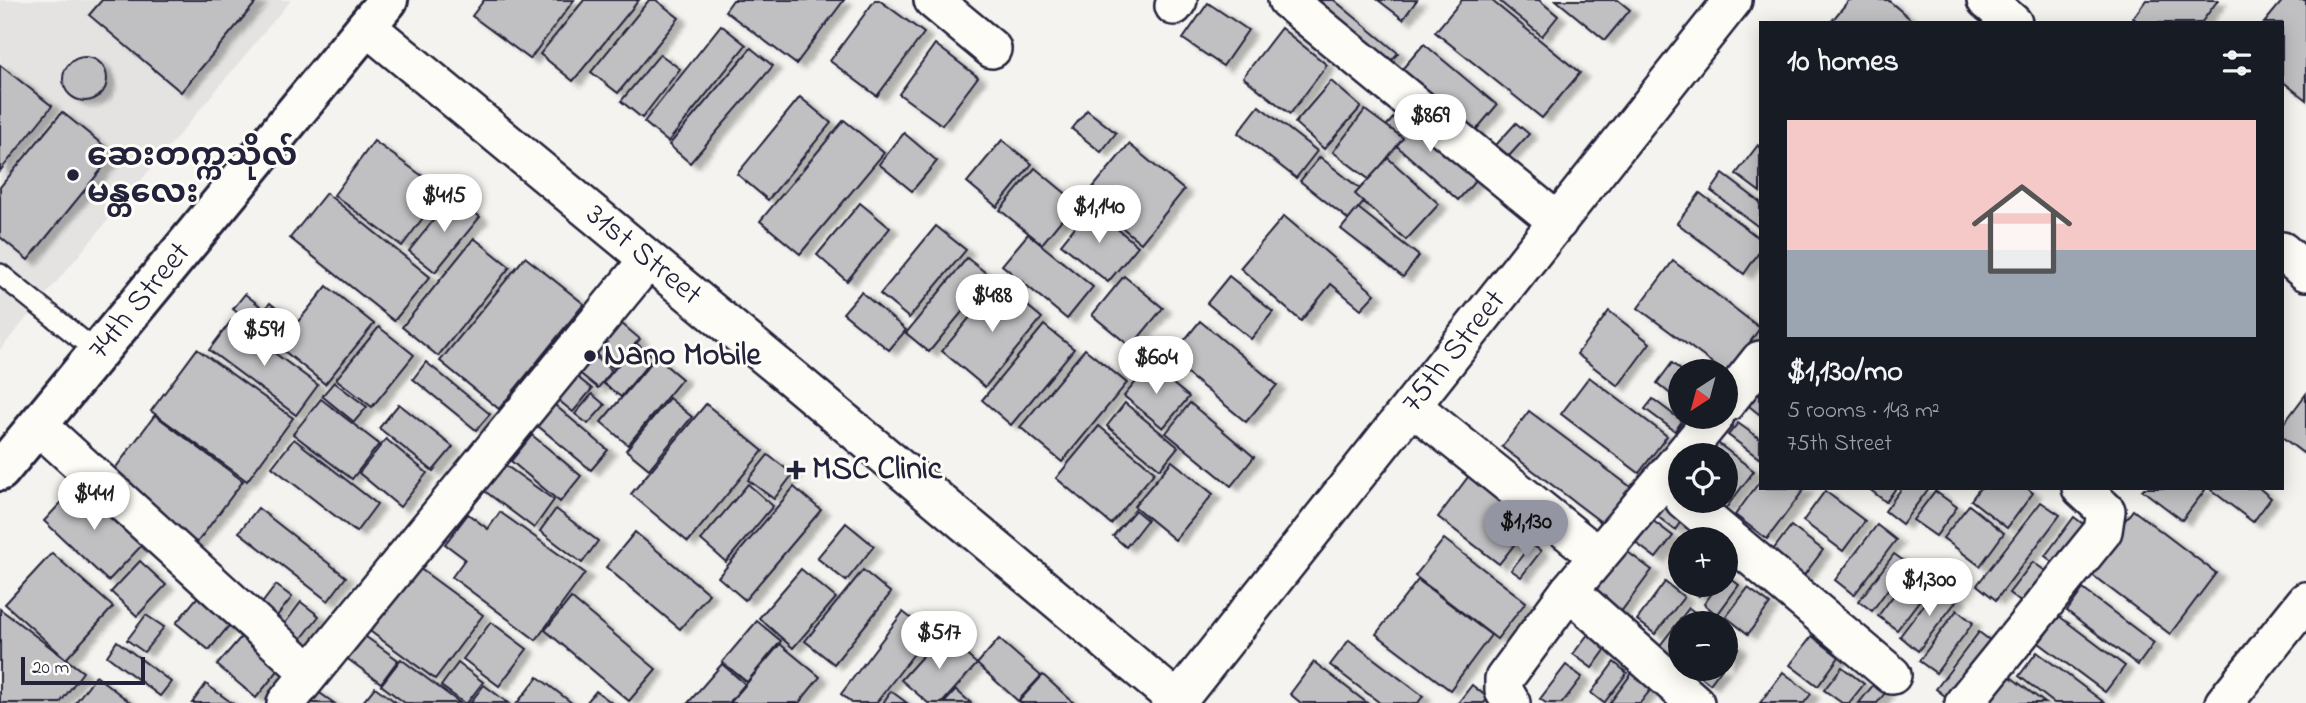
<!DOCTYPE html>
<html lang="en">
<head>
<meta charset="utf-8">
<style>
  body { margin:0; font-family:"Indie Flower","Noto Sans Myanmar",sans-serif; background:#20242c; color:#f1f3f6; height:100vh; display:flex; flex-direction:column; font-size:26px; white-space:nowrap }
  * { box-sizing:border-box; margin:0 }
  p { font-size:23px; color:#9ea1a6 }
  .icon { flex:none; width:38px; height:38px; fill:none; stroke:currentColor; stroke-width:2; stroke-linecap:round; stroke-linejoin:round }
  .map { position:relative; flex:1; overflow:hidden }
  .side { position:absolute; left:1759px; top:21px; width:525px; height:469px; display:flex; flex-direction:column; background:#171b24; border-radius:0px; box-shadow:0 4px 18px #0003 }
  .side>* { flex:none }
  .needle { width:46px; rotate:216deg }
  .fabs { position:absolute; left:1668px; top:359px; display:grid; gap:14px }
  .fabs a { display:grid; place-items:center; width:70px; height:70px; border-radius:50%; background:#171b24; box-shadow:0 4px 18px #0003; font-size:35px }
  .scale { position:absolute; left:21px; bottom:18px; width:124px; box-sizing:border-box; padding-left:7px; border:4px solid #22223b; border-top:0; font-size:19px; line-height:24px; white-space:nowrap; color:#22223b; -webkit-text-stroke:5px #fdfcf7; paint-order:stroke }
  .price { position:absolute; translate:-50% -60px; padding:0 16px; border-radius:24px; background:#fff; color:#222; font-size:23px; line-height:46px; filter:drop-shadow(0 2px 4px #0008) }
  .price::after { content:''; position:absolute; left:50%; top:42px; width:21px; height:16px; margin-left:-10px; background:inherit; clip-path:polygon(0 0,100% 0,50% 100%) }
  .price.current { background:#9495a2; color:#111 }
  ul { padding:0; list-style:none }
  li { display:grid; align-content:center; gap:14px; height:371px; padding:0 28px }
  li span { display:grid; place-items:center; height:217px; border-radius:0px; color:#555 }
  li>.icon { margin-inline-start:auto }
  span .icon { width:126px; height:126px; fill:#fffc; stroke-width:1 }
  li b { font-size:30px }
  h2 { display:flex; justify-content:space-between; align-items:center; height:84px; padding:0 28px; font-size:30px }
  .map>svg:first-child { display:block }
  .built { fill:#e4e3e2 }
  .building { fill:#c0bfc2; stroke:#22223b; stroke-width:2; filter:url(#shadow) }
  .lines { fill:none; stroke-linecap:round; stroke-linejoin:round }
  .service-casing { stroke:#22223b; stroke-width:24 }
  .minor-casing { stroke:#22223b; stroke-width:42 }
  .tertiary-casing { stroke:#22223b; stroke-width:44 }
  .service { stroke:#fdfcf7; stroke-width:19 }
  .minor { stroke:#fdfcf7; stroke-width:37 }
  .tertiary { stroke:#fdfcf7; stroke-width:38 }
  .poi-dot { fill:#22223b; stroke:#fdfcf7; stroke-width:2.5 }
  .labels { text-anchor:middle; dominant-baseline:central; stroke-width:6; stroke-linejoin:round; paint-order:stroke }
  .poi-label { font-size:32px; font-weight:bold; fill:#22223b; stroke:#fdfcf7; text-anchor:start }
  .street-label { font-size:32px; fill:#22223b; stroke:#fdfcf7 }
</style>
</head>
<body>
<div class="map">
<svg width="2306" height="703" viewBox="0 0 2306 703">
  <defs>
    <filter id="shadow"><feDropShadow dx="8" dy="4.5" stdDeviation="2" flood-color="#0004"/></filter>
  </defs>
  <rect width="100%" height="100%" fill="#f4f3ef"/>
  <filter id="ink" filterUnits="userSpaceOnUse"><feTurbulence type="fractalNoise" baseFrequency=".0143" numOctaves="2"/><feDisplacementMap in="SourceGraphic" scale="14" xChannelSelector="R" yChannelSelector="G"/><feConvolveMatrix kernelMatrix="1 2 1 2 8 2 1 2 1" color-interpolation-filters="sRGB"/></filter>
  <g filter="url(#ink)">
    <polygon class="built" points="0,0 291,0 0,350"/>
    <g class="building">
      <polygon points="102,0 258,0 181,92 89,15"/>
      <polygon points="484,0 574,0 530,59 472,16"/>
      <polygon points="584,0 639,0 573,81 540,54"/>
      <polygon points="649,0 656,0 679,18 618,93 591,72"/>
      <polygon points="733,0 844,0 796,64 725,11"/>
      <polygon points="875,0 879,0 924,33 877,96 830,61"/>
      <polygon points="1305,0 1334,0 1398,53 1386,67"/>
      <polygon points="1378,0 1417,0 1403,19"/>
      <polygon points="1462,0 1491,0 1580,73 1542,118 1435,32"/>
      <polygon points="1498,0 1539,0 1558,16 1542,36"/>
      <polygon points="1556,0 1618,0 1630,10 1605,40"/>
      <polygon points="1849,0 1888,0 1915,23 1830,23"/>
      <polygon points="2146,0 2218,0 2201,23 2140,23 2133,18"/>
      <polygon points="2283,0 2306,0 2306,100 2282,81 2282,23 2264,23"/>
      <polygon points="1208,3 1248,30 1223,66 1183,39"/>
      <polygon points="721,25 746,45 668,142 644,122"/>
      <polygon points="1281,28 1327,65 1290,114 1243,77"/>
      <polygon points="935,44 978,77 942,125 899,94"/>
      <polygon points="1424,44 1497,105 1470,137 1397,75"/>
      <polygon points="751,48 773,66 690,163 669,145"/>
      <polygon points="660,54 680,69 642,118 621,101"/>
      <circle cx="85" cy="79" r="22"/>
      <polygon points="0,65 52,106 0,171"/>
      <polygon points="1331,81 1361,107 1324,149 1295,123"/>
      <polygon points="800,97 831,123 768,200 737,174"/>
      <polygon points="1259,106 1317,151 1296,178 1238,133"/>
      <polygon points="1402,108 1479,177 1458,200 1381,132"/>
      <polygon points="1087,110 1116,133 1101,152 1072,129"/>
      <polygon points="1365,110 1403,138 1370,180 1333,152"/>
      <polygon points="62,112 114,154 28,260 0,237 0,187"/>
      <polygon points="844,120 884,153 800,254 760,221"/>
      <polygon points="1516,123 1529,134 1509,156 1496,145"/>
      <polygon points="904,133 937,161 912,191 879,164"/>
      <polygon points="1002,140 1032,164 997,207 967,182"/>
      <polygon points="374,141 443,191 402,246 334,195"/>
      <polygon points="1129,144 1184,190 1141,243 1085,197"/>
      <polygon points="1758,145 1760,146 1760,192 1736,174"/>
      <polygon points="1320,157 1369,196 1349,220 1300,181"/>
      <polygon points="1388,158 1439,204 1406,240 1355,194"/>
      <polygon points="1035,168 1076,202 1042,244 1000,210"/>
      <polygon points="1723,174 1760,202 1760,228 1711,191"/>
      <polygon points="326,193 430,277 394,321 290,238"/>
      <polygon points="1700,193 1760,239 1760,251 1744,274 1677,223"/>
      <polygon points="453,196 480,217 435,272 409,251"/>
      <polygon points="860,203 890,228 847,281 817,255"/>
      <polygon points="1091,207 1138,246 1108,282 1061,244"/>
      <polygon points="1358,208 1419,256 1403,277 1341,229"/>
      <polygon points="1284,216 1375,294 1361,309 1331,284 1301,321 1240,268"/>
      <polygon points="936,226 966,250 909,318 880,294"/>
      <polygon points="1028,234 1093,287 1067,319 1002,265"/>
      <polygon points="474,238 510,267 438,356 402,327"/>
      <polygon points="525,257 584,304 499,409 440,361"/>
      <polygon points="967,258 991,277 929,352 906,333"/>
      <polygon points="1673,261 1760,328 1727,374 1726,371 1723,371 1638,308"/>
      <polygon points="1124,276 1163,308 1131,347 1092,315"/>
      <polygon points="1229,276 1273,312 1251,339 1207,303"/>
      <polygon points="999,282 1042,318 985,387 942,351"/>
      <polygon points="327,286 374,324 325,384 278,346"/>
      <polygon points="861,292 906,330 889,350 843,313"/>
      <polygon points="245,294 260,306 248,321 233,309"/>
      <polygon points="270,303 293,321 286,331 262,313"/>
      <polygon points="1609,311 1650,343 1618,386 1577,354"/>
      <polygon points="609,313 640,339 614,369 583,344"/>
      <polygon points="261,315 286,334 274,350 249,331"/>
      <polygon points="231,321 318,385 296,415 209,350"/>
      <polygon points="1200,321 1277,385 1246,422 1169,359"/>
      <polygon points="1044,325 1074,349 1011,425 982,400"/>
      <polygon points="379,327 414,355 372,407 336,379"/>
      <polygon points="636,343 654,357 621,397 603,383"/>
      <polygon points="580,344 612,371 598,388 566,362"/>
      <polygon points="197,349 293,418 247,481 151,411"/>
      <polygon points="1085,349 1127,383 1062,462 1020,427"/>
      <polygon points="656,357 682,379 628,445 601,422"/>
      <polygon points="426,362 490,414 476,430 413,379"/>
      <polygon points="1672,363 1682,371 1680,371 1680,402 1657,383"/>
      <polygon points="1150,365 1189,397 1163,428 1124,396"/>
      <polygon points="565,367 592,389 573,412 546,390"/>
      <polygon points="1589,377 1667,436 1639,473 1561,414"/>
      <polygon points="334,382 367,407 354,422 322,396"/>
      <polygon points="1760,385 1760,415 1744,402"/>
      <polygon points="592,394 605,405 588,424 575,414"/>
      <polygon points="2306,394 2306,449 2303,453 2282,437 2282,426"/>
      <polygon points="543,395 608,450 591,470 526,416"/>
      <polygon points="669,398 692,417 649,469 626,450"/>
      <polygon points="321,399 379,444 352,479 293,434"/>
      <polygon points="1653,399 1682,421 1675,431 1645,409"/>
      <polygon points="1125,403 1178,447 1160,469 1107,426"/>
      <polygon points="1190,403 1254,457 1231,486 1166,433"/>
      <polygon points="399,404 453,447 433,471 379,428"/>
      <polygon points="706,404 763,451 688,542 631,494"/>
      <polygon points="1529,411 1632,488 1605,525 1502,447"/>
      <polygon points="155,415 243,481 193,548 105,482"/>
      <polygon points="1738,423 1760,439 1760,459 1728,435"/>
      <polygon points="1099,426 1155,472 1111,524 1056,478"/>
      <polygon points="532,435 581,476 560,502 511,461"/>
      <polygon points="294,439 377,504 356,532 272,467"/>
      <polygon points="386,439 427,473 400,507 359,473"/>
      <polygon points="1714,440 1754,471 1726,508 1715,500 1726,500 1726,455 1702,455"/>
      <polygon points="768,455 793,474 774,499 748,480"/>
      <polygon points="1172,461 1213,494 1175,540 1134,506"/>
      <polygon points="501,462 554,500 534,528 482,489"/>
      <polygon points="1471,473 1533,521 1499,564 1438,517"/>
      <polygon points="1760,481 1760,488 1805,488 1767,539 1735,515"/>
      <polygon points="79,483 144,543 108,581 44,521"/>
      <polygon points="748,484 773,506 726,562 701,540"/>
      <polygon points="794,487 821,510 745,600 718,577"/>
      <polygon points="1868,488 1896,488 1886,502"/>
      <polygon points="1902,488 1929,488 1902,524 1885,511"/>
      <polygon points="1980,488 2027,488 2033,493 2007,528 1971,500"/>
      <polygon points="2144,488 2203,488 2205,490 2182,520 2142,490"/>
      <polygon points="2212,488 2259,488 2271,498 2253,522 2211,490"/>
      <polygon points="1825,491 1865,521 1843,551 1803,521"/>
      <polygon points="1935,491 1957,507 1936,536 1913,520"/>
      <polygon points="1665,494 1688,511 1675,530 1652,512"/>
      <polygon points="2041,502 2060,515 1996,600 1977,585"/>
      <polygon points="1969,505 2004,533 1980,566 1943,538"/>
      <polygon points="258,508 346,577 328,601 239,532"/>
      <polygon points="556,509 598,541 582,563 540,531"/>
      <polygon points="1135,510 1147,520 1126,547 1113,536"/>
      <polygon points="2133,510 2216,573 2170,634 2087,571"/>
      <polygon points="500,512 585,573 536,640 452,577 465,559 445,544 468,514 488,529"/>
      <polygon points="2074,517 2091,530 2062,569 2045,556"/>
      <polygon points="1652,520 1673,536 1656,558 1636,543"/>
      <polygon points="846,523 874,546 846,581 817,558"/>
      <polygon points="1877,525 1896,540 1854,595 1835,580"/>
      <polygon points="1791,526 1823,550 1799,582 1767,558"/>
      <polygon points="635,532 709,594 680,629 606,567"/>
      <polygon points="1444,539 1526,602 1497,639 1415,576"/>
      <polygon points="1531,544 1541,551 1521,577 1511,570"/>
      <polygon points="1621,547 1652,570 1620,613 1589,591"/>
      <polygon points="52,553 113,607 66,659 5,604"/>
      <polygon points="1894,554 1907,563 1872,611 1859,601"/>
      <polygon points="140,561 166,585 137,616 111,592"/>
      <polygon points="2033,562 2055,578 2031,610 2009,593"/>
      <polygon points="415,565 483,615 435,679 367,629"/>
      <polygon points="1915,567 1934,581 1897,630 1878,616"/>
      <polygon points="801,569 836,598 793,648 759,618"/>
      <polygon points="863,570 891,593 834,664 805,641"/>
      <polygon points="1726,575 1739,585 1717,615 1704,604 1719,584 1726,584"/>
      <polygon points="1418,580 1491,635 1450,690 1376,634"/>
      <polygon points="1665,582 1684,597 1655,634 1637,620"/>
      <polygon points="1684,584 1707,584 1699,596"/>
      <polygon points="276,585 292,597 272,622 257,610"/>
      <polygon points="1939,585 1958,599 1918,651 1900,636"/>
      <polygon points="205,588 238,615 209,650 176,623"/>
      <polygon points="1748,588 1770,604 1748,634 1726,617"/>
      <polygon points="2083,589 2154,643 2138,665 2067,611"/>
      <polygon points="571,598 656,669 629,701 545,630"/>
      <polygon points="301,602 319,616 298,643 280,630"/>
      <polygon points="1689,608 1707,621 1680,623 1680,657 1676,662 1658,648"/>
      <polygon points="0,609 83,672 60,703 0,703"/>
      <polygon points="1957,610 1973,623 1936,673 1919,661"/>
      <polygon points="903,612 930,633 876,703 852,703 841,694"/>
      <polygon points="146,615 164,627 144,652 127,640"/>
      <polygon points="2059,616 2125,666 2105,692 2039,643"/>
      <polygon points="757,621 781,641 747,682 722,662"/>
      <polygon points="491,622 527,649 499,686 463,659"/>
      <polygon points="1592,629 1611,642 1592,668 1573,654"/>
      <polygon points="247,630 285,662 256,698 217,665"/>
      <polygon points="1979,632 1996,645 1953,702 1936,689"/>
      <polygon points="362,634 398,660 381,683 345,657"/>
      <polygon points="942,634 977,664 942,703 928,703 901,680"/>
      <polygon points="1812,636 1839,657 1818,686 1790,665"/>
      <polygon points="999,639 1041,676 1018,701 977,664"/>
      <polygon points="1726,639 1738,648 1726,664"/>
      <polygon points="1349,640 1423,696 1418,703 1380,703 1330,665"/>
      <polygon points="117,641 171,682 160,696 107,656"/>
      <polygon points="780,644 820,677 799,703 730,703"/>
      <polygon points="2037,652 2105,703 2054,703 2019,676"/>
      <polygon points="401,659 410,666 460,703 405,703 381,685"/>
      <polygon points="1314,662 1367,703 1301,703 1290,694"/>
      <polygon points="1614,662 1627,673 1604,703 1591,693"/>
      <polygon points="458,663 483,682 467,703 464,703 441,686"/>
      <polygon points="722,664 745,684 729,703 688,703"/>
      <polygon points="1566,665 1582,677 1562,703 1546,703 1540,699"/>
      <polygon points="1842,667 1864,684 1849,703 1842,703 1824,690"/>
      <polygon points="1690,668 1722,668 1710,684"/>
      <polygon points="1783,672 1811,694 1804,703 1760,703"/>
      <polygon points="2004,672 2045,703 1981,703"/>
      <polygon points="1632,673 1652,688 1640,703 1610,703"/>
      <polygon points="1043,675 1074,703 1021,703 1019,701"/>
      <polygon points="96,676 131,703 75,703"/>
      <polygon points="538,677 572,703 517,703"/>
      <polygon points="206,684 232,703 192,703"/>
      <polygon points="1874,684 1885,693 1877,703 1859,703"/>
      <polygon points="484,685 508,703 470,703"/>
      <polygon points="1472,685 1488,698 1484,703 1458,703"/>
      <polygon points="375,687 397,703 362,703"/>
      <polygon points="314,689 334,703 303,703"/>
      <polygon points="956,690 971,703 944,703"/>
      <polygon points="596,691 612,703 586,703"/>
      <polygon points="891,691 907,703 883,703"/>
    </g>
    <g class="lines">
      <defs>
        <polyline id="service" points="0,274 97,352"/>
        <g id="minor">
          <polyline points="933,0 992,49"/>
          <polyline points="1287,0 1558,222"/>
          <polyline points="1986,0 2013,23"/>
          <polyline points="1174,6 1178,0"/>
          <path id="s1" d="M 366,26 L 792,378 L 1180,703"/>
          <polyline points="2282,251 2306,272"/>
          <polyline points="1726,403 1760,360"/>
          <polyline points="1412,406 1598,556"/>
          <polyline points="38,425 310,673"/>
          <polyline points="1683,455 1715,416"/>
          <polyline points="1684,500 1892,675"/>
          <polyline points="1569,591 1695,703"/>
          <polyline points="286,703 648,260"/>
          <path id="s2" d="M 1176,703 L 1733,0"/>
          <polyline points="1511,703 1504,691 1504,679 1569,591 1680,459"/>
          <polyline points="1964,703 2103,531 2106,511 2081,488"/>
          <polyline points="2224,703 2306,601"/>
        </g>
        <g id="tertiary">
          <path id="s3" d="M 0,471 L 388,0"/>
        </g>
      </defs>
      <use href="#service" class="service-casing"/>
      <use href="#minor" class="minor-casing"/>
      <use href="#tertiary" class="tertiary-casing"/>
      <use href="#service" class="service"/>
      <use href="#minor" class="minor"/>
      <use href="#tertiary" class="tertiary"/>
    </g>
  </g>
  <g class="poi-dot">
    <circle cx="73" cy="175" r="7"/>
    <circle cx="590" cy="356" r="7"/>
    <path d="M792.5 459.5h7v7h7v7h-7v7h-7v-7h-7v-7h7z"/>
  </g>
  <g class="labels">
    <g class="poi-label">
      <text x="87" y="157">ဆေးတက္ကသိုလ်<tspan x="87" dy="37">မန္တလေး</tspan></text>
      <text x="604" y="356">Nano Mobile</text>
      <text x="812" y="470">MSC Clinic</text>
    </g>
    <g class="street-label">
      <text stroke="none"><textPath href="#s1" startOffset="360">31st Street</textPath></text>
      <text stroke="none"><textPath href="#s3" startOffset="220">74th Street</textPath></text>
      <text stroke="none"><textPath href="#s2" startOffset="448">75th Street</textPath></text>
    </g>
  </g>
</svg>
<div class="fabs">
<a><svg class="needle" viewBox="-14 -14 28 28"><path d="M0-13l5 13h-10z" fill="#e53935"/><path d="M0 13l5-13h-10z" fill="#9ea1a6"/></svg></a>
<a><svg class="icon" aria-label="locate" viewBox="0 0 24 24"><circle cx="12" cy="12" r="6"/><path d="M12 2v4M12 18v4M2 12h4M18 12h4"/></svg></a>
<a>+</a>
<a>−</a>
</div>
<div class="scale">20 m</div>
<b class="price" style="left:1430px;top:154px">$869</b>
<b class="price" style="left:444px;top:234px">$415</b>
<b class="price" style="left:1099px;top:245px">$1,140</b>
<b class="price" style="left:992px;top:334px">$488</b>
<b class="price" style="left:264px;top:368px">$591</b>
<b class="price" style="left:1156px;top:396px">$604</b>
<b class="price" style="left:94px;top:532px">$441</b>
<b class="price current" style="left:1526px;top:560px">$1,130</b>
<b class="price" style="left:1929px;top:618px">$1,300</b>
<b class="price" style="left:939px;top:671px">$517</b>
<section class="side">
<h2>10 homes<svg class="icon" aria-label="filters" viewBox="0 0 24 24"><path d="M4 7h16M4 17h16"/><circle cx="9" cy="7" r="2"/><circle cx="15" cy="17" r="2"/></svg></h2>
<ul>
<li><span style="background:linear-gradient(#f6c9c9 60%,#9aa5b1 0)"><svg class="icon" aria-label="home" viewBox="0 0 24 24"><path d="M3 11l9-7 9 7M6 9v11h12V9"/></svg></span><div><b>$1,130/mo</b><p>5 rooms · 143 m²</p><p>75th Street</p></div></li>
</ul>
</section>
</div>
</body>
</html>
